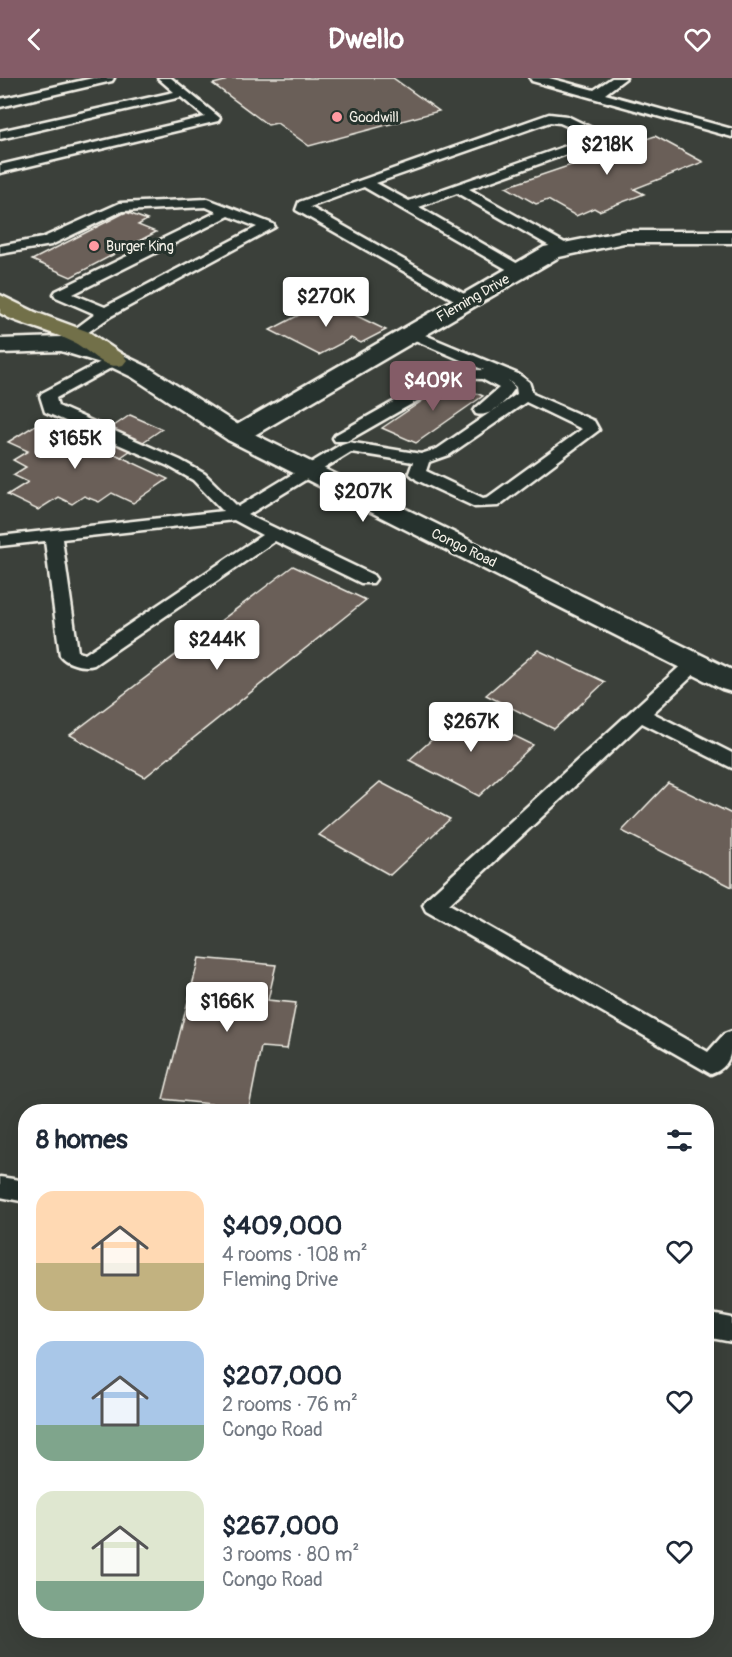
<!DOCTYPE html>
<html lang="en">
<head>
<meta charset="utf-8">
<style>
  body { margin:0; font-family:Pangolin,sans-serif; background:#f6f6f7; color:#1f2937; height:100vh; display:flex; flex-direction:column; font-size:22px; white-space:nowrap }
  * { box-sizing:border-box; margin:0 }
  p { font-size:20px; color:#747a83 }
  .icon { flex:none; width:33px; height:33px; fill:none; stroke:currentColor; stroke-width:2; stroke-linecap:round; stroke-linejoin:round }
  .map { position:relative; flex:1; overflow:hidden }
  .drawer { position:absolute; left:18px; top:1026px; width:696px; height:534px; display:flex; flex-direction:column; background:#fff; border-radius:24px; box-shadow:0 6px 24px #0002 }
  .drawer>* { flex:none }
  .price { position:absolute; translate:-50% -51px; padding:0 14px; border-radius:6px; background:#fff; color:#222; font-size:20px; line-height:39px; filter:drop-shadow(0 2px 3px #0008) }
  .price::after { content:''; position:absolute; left:50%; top:36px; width:18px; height:14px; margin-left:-9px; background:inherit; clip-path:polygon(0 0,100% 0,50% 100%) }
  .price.on { background:#845c67; color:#fff }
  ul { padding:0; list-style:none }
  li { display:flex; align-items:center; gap:18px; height:150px; padding:0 18px }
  li span { display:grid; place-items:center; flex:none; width:168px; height:120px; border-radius:18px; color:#555 }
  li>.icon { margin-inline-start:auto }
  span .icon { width:72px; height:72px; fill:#fffc; stroke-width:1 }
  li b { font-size:26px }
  h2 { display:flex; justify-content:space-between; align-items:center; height:72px; padding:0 18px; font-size:26px }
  header { display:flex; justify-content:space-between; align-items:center; height:78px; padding:0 18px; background:#845c67; color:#fff; font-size:27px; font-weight:700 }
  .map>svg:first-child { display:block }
  .building { fill:#6b5f58; stroke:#f4f1e8; stroke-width:1.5 }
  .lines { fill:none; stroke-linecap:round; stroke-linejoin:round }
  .service-casing { stroke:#f4f1e8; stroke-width:5 }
  .minor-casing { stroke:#f4f1e8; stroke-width:5 }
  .tertiary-casing { stroke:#f4f1e8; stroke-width:5 }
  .primary-casing { stroke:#f4f1e8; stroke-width:5 }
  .service { fill:#26332d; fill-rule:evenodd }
  .minor { fill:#26332d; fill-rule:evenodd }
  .tertiary { fill:#26332d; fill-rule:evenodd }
  .primary { fill:#726f4a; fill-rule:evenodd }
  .poi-dot { fill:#ff9aa2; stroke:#26332d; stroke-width:2 }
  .labels { text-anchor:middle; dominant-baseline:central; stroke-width:6; stroke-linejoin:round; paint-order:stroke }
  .far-poi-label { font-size:14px; fill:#f4f1e8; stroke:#26332d; text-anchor:start }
  .far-street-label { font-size:14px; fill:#f4f1e8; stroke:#26332d }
</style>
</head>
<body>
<header><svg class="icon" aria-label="back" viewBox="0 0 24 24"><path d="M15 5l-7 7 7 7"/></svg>Dwello<svg class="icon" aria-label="heart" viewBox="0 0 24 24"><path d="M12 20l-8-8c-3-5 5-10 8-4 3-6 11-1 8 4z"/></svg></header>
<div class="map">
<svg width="732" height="1579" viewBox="0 0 732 1579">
  <rect width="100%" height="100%" fill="#3b403a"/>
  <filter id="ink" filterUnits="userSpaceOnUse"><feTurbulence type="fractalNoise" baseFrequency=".0167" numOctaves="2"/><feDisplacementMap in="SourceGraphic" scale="12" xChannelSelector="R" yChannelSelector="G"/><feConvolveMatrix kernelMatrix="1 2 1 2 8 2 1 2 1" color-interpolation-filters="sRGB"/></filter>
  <g filter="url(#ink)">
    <g class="building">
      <polygon points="221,0 393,0 439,33 309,68 277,45 268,47 213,6 225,3"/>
      <polygon points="655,58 703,84 634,111 644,116 599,133 594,130 576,138 548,122 536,126 506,109 607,75 594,69 615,62 626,68"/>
      <polygon points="126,134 147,142 138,147 156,154 71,199 32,182"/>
      <polygon points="326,223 386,252 361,265 351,260 319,277 270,252"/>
      <polygon points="450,304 483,318 416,365 382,350"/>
      <polygon points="130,337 162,351 121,379 89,365"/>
      <polygon points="42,343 121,379 168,401 133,425 112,415 99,424 84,418 72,426 58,419 38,432 7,417 28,404 13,397 26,389 13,382 28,373 8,364"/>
      <polygon points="293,488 366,522 145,699 70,657"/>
      <polygon points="538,572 605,604 554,651 486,617"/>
      <polygon points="464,633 533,667 479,718 409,682"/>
      <polygon points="380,704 450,741 390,797 319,757"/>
      <polygon points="668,705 732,736 732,809 622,753"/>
      <polygon points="199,880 276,887 268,922 296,925 287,971 261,969 249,1030 163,1021"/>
    </g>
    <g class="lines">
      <defs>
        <g id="service">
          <polygon points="93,0 114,0 112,3 0,29 0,21"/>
          <polygon points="158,0 171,0 220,40 218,43 0,95 0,87 205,39 181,19 0,61 0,53 174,14"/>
          <polygon points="530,0 549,0 594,12 612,0 626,0 605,16 732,51 732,59 532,3"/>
          <path d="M 549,36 L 567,38 L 598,53 L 600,56 L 595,66 L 469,111 L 570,168 L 572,171 L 570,174 L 560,174 L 457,115 L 419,129 L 525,190 L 527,193 L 525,196 L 515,196 L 364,109 L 310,129 L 473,221 L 475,224 L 473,227 L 463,227 L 296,132 L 299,124 ZM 550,44 L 560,45 L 587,57 L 586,61 L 409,123 L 376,105 Z"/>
          <path d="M 208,121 L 273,146 L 275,149 L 111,238 L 67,269 L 62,270 L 55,266 L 95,236 L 56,219 L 54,216 L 56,213 L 217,134 L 206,129 L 122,133 L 51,167 L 0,176 L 0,168 L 42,160 L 120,125 ZM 229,138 L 257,149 L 105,229 L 73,216 Z"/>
          <path d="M 413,252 L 518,296 L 529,304 L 533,316 L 594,343 L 599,352 L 498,428 L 475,429 L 417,402 L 409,395 L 413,384 L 351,374 L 248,437 L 373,497 L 376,501 L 373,505 L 361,505 L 275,463 L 94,587 C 84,590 66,586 60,577 L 45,463 L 0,468 L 0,458 L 223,433 L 193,402 L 168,388 L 45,334 L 40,318 L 42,315 L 110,279 L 120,279 L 123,282 L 120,285 L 56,320 L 58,328 L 180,382 L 205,396 L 238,429 L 342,366 L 348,364 L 421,376 L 437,371 L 517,316 L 516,309 L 508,302 L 515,310 C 507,322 492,340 476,336 L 474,333 L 476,330 L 499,310 L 482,301 L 457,300 L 347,363 L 335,363 L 333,360 L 335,357 L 448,293 L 484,292 L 408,259 L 406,256 ZM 526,324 L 582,351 L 488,419 L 483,420 L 426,393 L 429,384 L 449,377 ZM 234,442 L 262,457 L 85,576 L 78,574 L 62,461 Z"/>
          <path d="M 695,579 L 702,581 L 704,585 L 702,589 L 653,635 L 732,675 L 732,690 L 642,645 L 449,826 L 708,974 L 724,956 L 732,953 C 732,972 732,989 711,996 L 426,833 L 423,827 L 426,821 L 688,581 Z"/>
          <polygon points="0,1099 26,1103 26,1124 0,1119"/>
          <polygon points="706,1235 732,1240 732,1264 706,1259"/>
        </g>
        <polygon id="minor" points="624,153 732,153 732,165 624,165 559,179 246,362 237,365 228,362 224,357 228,352 544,169"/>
        <polygon id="tertiary" points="62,259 123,277 148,289 246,352 732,592 732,614 722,611 228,362 132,299 107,287 61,273 0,275 0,261"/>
        <path id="primary" d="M 0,217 L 35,234 L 89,254 L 123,277 L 127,282 L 123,287 C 104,292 91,274 75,265 C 54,254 30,249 9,240 L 0,235 Z"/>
      </defs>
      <use href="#service" class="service-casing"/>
      <use href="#minor" class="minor-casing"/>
      <use href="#tertiary" class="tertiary-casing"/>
      <use href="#primary" class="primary-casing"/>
      <use href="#service" class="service"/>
      <use href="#minor" class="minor"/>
      <use href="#tertiary" class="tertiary"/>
      <use href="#primary" class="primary"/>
    </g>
  </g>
  <g class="poi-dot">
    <circle cx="337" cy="39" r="6"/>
    <circle cx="94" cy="168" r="6"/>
  </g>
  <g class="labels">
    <g class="far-poi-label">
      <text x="349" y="39">Goodwill</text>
      <text x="106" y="168">Burger King</text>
    </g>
    <g class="far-street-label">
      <text transform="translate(473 220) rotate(-30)">Fleming Drive</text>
      <text transform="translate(464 470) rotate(26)">Congo Road</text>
    </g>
  </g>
</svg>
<b class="price" style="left:607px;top:98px">$218K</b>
<b class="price" style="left:326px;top:250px">$270K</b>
<b class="price on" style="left:433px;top:334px">$409K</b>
<b class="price" style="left:75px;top:392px">$165K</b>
<b class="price" style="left:363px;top:445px">$207K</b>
<b class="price" style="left:217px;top:593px">$244K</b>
<b class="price" style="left:471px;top:675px">$267K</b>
<b class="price" style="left:227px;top:955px">$166K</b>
<section class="drawer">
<h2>8 homes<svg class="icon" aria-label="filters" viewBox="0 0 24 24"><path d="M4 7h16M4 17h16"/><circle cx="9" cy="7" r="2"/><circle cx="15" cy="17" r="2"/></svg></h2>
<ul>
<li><span style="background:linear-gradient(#ffd9b3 60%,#c2b280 0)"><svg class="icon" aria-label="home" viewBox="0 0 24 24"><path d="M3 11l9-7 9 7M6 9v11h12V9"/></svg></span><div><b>$409,000</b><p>4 rooms · 108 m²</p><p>Fleming Drive</p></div><svg class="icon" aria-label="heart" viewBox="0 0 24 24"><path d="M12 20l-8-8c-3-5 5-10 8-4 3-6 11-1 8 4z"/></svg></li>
<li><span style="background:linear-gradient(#a9c7e8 70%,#7fa58c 0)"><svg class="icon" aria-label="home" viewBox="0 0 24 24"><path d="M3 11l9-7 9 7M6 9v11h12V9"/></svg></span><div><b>$207,000</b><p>2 rooms · 76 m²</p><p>Congo Road</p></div><svg class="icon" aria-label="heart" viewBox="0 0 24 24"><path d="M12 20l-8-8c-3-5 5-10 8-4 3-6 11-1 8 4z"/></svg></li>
<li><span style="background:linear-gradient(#dfe7d0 75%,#7fa58c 0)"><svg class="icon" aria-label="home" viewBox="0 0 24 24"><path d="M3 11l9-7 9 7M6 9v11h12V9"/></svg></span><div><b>$267,000</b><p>3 rooms · 80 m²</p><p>Congo Road</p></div><svg class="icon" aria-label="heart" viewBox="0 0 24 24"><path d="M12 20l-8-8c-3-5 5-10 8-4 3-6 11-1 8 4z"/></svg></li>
</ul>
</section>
</div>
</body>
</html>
